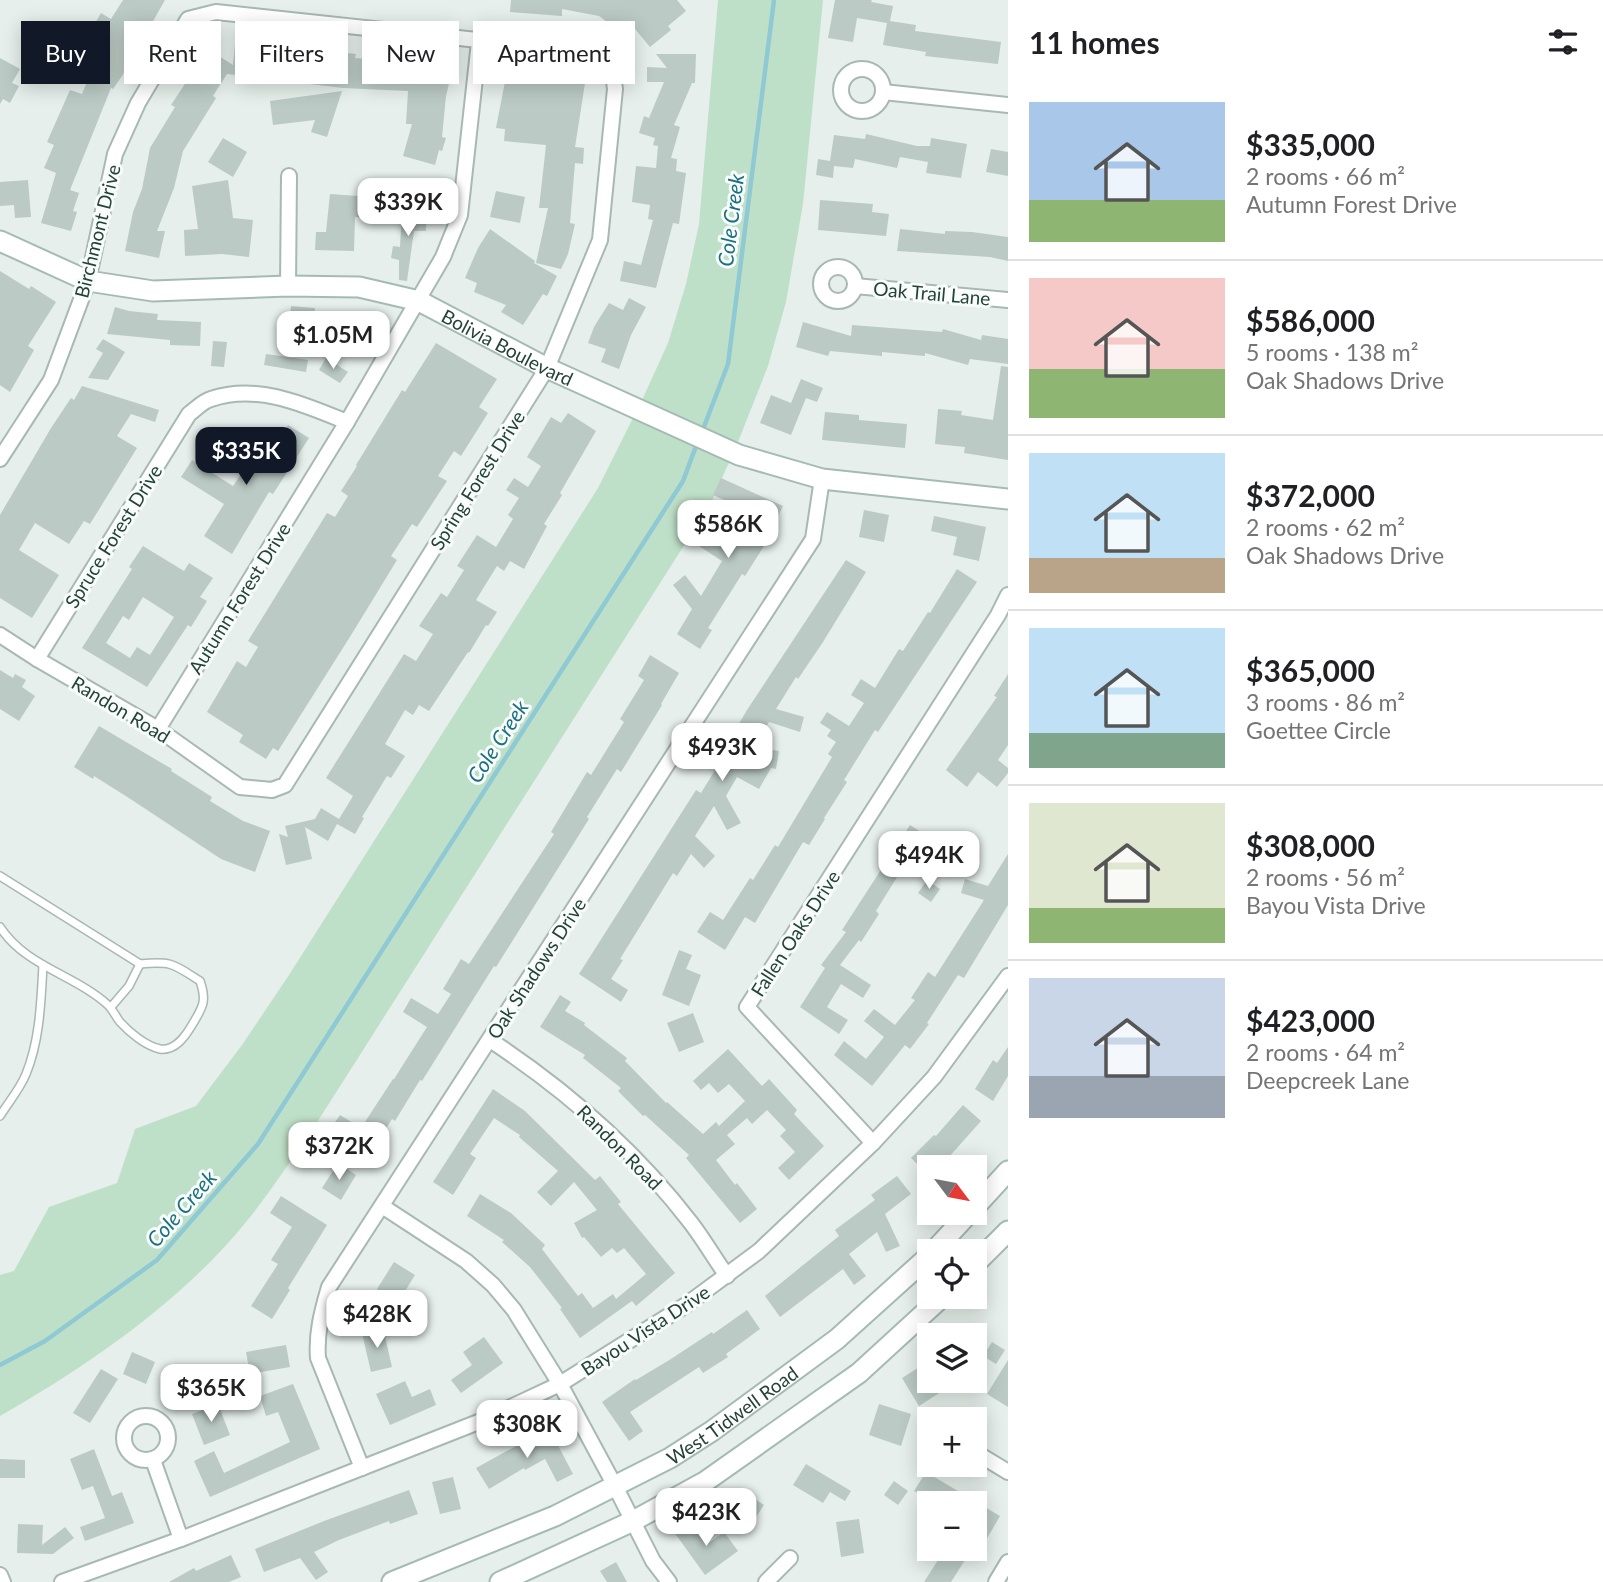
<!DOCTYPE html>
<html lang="en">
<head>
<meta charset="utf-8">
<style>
  body { margin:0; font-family:Lato,sans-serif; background:#f2f2f2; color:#202124; height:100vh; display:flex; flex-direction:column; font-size:26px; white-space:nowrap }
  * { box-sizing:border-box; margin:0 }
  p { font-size:23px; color:#757577 }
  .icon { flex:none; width:38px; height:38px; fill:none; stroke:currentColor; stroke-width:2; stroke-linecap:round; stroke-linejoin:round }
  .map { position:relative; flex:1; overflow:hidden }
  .details { display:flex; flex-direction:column; background:#fff; width:595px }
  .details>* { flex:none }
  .guide { position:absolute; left:21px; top:21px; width:665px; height:63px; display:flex; gap:14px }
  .needle { width:46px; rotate:122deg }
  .controls { position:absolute; left:917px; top:1155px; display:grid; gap:14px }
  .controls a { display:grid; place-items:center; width:70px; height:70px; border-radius:0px; background:#fff; box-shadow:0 4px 18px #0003; font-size:35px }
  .price { position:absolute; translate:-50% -60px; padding:0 16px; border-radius:14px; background:#fff; color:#222; font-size:23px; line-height:46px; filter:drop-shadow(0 2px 4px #0008) }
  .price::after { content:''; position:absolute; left:50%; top:42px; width:21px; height:16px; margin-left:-10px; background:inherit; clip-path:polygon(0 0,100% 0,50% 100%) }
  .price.current { background:#111827; color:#fff }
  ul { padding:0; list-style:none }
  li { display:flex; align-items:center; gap:21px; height:175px; padding:0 21px }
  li+li { border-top:2px solid #e0e0e0 }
  li span { display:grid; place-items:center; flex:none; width:196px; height:140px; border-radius:0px; color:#555 }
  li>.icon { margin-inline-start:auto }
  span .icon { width:84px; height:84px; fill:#fffc; stroke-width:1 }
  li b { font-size:30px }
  h2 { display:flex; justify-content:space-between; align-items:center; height:84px; padding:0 21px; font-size:30px }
  .tag { padding:0 24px; border-radius:0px; background:#fff; box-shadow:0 4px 18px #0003; font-size:24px; line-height:63px }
  .tag.current { background:#111827; color:#fff }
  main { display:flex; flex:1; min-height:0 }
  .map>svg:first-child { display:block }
  .green { fill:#bfe0c8 }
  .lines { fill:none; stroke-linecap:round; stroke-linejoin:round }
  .stream { stroke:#8ec9d4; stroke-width:4.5 }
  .building { fill:#bbcac4; fill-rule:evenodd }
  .lane-casing { stroke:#a8b8b2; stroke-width:10 }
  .street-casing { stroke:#a8b8b2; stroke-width:18 }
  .secondary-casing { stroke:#a4bbb3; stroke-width:23 }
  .lane { stroke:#fff; stroke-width:7 }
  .street { stroke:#fff; stroke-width:14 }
  .secondary { stroke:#fff; stroke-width:19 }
  .labels { text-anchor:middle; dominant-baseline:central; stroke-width:6; stroke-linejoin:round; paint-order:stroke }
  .street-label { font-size:19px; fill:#24423a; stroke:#f7fbf9 }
  .water-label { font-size:21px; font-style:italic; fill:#1c6f80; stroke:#f7fbf9 }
</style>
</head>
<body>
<main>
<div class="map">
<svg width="1008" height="1582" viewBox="0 0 1008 1582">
  <rect width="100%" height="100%" fill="#e6efeb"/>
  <path class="green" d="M 718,0 L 823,0 L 803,204 L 786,302 L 768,366 L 738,442 L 711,503 L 309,1135 C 288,1164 269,1194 246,1222 C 182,1301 88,1366 0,1416 L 0,1275 L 14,1271 L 49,1207 L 117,1183 L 135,1129 L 196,1106 L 242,1045 L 289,975 L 598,488 L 643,398 L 668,343 L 686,284 L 699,224 Z"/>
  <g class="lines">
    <g class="stream">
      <polyline points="702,432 728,364 774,0"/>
      <polyline points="0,1365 45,1341 157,1260 258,1144 683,481 698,441"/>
    </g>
  </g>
  <g class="building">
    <polygon points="123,0 165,0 122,76 113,89 111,88 70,190 79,193 73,211 77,212 71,231 41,223 56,173 44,168 54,145 47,142 70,90 82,94 90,74 80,68 85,62 76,56 101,13 111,19"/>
    <polygon points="511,0 677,0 686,11 668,26 671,30 650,47 631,24 623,34 599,16 562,9 562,16 510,12"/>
    <polygon points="835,0 872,0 871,2 893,6 890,21 916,25 915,31 1001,42 998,64 925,56 926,52 883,45 887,23 857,18 853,42 828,38"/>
    <polygon points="235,44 329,53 329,51 356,54 355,58 409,62 410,56 454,63 446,96 442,137 446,138 442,151 439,150 435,165 403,156 412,124 406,124 408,91 343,88 227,74 213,96 216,98 183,151 174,188 157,231 165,231 159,258 125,251 133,212 142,189 150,148 175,107 171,105 208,49 233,65"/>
    <polygon points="656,54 696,54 695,83 692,83 674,125 680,127 671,158 677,159 676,171 686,173 679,224 673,223 656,288 620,281 624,261 641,265 653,220 648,219 650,205 632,202 636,166 656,168 658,146 653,145 655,138 639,133 644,116 649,118 664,82 647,82 647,67 667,68"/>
    <polygon points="0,58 20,69 12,83 19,86 10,103 3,99 0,104"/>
    <polygon points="507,71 553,79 553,73 586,77 575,147 584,148 583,164 575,163 570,223 575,224 568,254 561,269 536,263 548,208 539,208 546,145 504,141 505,129 496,128"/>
    <polygon points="342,91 327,137 311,132 315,120 273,125 270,101"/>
    <polygon points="866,134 917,146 930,146 931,138 967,144 961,178 926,173 928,162 900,157 897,168 855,159 853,168 834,166 833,178 816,175 818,159 830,161 834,135 865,139"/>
    <polygon points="223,138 247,152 233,177 208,162"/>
    <polygon points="991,149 1008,152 1008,176 986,172"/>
    <polygon points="28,180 31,217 15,218 14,205 0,206 0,182"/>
    <polygon points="228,180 233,218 253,220 249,257 222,254 185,256 184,230 198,229 192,186"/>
    <polygon points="496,191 525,197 520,223 490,217"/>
    <polygon points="330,194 372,197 370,218 355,217 354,251 315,250 316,232 326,232"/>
    <polygon points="820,200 873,204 872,212 889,214 886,236 818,230"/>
    <polygon points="402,209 427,210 426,231 414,231 407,281 399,280 399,260 391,258 393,246 400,247"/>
    <polygon points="490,229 535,261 534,263 557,276 547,296 543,294 523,325 501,312 506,305 474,292 477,283 465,278 478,248"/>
    <polygon points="900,229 945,234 945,231 972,232 1008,237 1008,261 990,257 897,251"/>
    <polygon points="0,271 29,289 31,286 56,302 28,346 34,350 10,392 0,385"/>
    <polygon points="629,298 646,307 631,335 619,369 601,362 606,349 588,343 594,327 609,303 623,310"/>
    <polygon points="291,306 315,308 313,330 289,328"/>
    <polygon points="115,307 129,311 158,314 157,320 201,322 200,346 170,345 170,340 107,334"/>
    <polygon points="803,322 851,336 852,325 942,332 943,329 981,340 982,335 1008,339 1008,364 970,359 968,365 925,353 925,356 882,352 882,356 830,351 828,356 796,347"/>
    <polygon points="103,339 125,352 108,380 88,378 103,353 96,349"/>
    <polygon points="213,341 227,342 224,367 211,366"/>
    <polygon points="436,343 497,379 479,407 488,413 461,456 454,451 438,476 447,481 417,527 412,524 391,556 397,560 353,632 278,751 273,748 266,759 239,742 243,735 207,712 237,661 246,667 258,647 248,641 327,513 335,517 348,496 341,491 357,466 356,465 402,390 405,392"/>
    <polygon points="266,354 308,360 306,372 264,365"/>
    <polygon points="326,358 348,372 340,383 319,370"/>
    <polygon points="1001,366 1008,367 1008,460 964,453 965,447 935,444 938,409 962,411 961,415 993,420"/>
    <polygon points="801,379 823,388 817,402 806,398 791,435 760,423 771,395 791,403"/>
    <polygon points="82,386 159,410 155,422 131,414 117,436 137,448 90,524 84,521 69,544 35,523 19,550 59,575 32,618 0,598 0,515 51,428 71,398 74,400"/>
    <polygon points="825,412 859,415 859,420 907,424 905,448 822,440"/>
    <polygon points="568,413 596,431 560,493 562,495 544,524 547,526 524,569 510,561 504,571 497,566 476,600 497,612 488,626 486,625 469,653 468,652 429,711 419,705 413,715 405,710 385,744 405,756 391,778 387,776 362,817 364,818 355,834 337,824 328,841 305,827 312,859 286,865 279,834 288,837 285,826 315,819 321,808 339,819 353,796 326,778 404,654 416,661 433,634 419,626 441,593 447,597 464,570 457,566 477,535 496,547 513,519 508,515 519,498 506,490 514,478 528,487 541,466 527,457 551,417 561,423"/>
    <polygon points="288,425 309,438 273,494 269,492 232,554 204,536 224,504 181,477 192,460 233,486 264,440 275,447"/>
    <polygon points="721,478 783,506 764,546 745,576 742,574 708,628 712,630 700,649 677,634 692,609 673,585 685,575 701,596 722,561 699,546 705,535 726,549 750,512 713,495"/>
    <polygon points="864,510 889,515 884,542 859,537"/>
    <polygon points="934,516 986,527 979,561 953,555 957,537 931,531"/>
    <path d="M 143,546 L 184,571 L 189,563 L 213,578 L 200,597 L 207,601 L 191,627 L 188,625 L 147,687 L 82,648 L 132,569 L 129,567 ZM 143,597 L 174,617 L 150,655 L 137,647 L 130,658 L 106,643 L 123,616 L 129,620 Z"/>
    <polygon points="846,560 866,572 823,642 798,679 796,677 776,709 804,717 800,732 769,722 754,747 779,751 776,769 771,768 759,789 737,777 726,796 741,823 727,830 714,806 695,836 715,856 704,868 691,854 677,876 673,873 620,959 623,960 611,979 628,990 621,1002 579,974 696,790 701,793 733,741 730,739 747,710"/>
    <polygon points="957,569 977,582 878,732 875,730 844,780 847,782 824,818 825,819 809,845 803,842 755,923 745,917 725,950 697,932 710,912 723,920 750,878 753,880 775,845 778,847 832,757 828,754 836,742 827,736 831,730 820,723 827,712 849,726 864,703 851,695 861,679 875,688 899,649 903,651 928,612 930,613"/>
    <polygon points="650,655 679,673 661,704 662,705 621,772 617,769 587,817 589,819 496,967 494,966 422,1081 420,1080 395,1121 392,1119 372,1150 333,1125 340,1115 361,1128 393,1079 394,1079 427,1027 403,1012 411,998 438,1014 451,994 443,989 461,959 469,964 554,834 551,832 587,772 591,775 624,722 620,719 644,680 638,676"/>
    <polygon points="0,670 13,678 15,674 26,680 22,687 35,696 19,721 0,709"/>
    <polygon points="1008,674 1008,745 998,760 1008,768 1008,773 997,787 978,772 967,787 946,770 997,697 994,696"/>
    <polygon points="99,726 172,769 171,771 212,797 210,801 243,821 270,831 255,872 221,859 132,800 94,776 93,779 74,767"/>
    <polygon points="910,825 945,847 949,842 962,853 950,866 930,849 919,868 907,861 876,911 879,914 861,942 859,940 840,965 871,985 863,998 841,984 827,1007 848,1020 839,1034 800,1007 825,968 821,965 846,932 842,930"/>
    <polygon points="1008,854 1008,905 964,978 958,975 927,1023 929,1024 910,1049 905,1045 872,1086 834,1055 844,1041 866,1059 884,1037 864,1021 874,1009 895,1025 915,1000 911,998 928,972 935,977 984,900 961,893 965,879 988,886"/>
    <polygon points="927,880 940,889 931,902 918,893"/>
    <polygon points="679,950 692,955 686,969 701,975 689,1006 662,995"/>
    <polygon points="560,995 571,1002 565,1011 585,1023 584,1025 627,1058 625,1061 666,1103 667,1102 703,1134 716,1122 719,1126 745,1101 729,1084 718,1093 709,1083 701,1090 693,1081 728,1049 762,1086 769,1079 797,1110 794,1114 824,1146 789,1180 778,1168 795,1152 780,1136 786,1130 767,1110 752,1124 747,1118 727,1135 735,1144 716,1160 735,1185 737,1183 757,1209 740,1223 686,1158 689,1155 645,1115 643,1116 618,1091 621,1088 583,1058 585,1055 540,1027"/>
    <polygon points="693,1013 704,1042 679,1052 667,1023"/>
    <polygon points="1008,1047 1008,1076 993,1101 975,1089 993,1060 997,1063"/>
    <polygon points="493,1089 525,1111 595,1180 600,1176 621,1202 618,1204 675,1273 636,1306 632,1301 580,1338 560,1309 562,1308 530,1267 502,1242 504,1240 467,1216 480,1194 511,1213 545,1245 542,1249 578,1296 582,1293 593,1308 613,1294 616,1299 646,1274 624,1248 617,1253 612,1248 601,1257 584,1237 582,1238 574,1223 597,1210 574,1182 551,1206 537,1192 558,1171 519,1137 520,1135 494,1118 470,1154 476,1158 453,1195 433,1182"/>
    <polygon points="963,1105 981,1121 940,1167 929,1167 929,1176 911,1158 934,1135 936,1136"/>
    <polygon points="338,1163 356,1175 341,1200 322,1188"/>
    <polygon points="897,1176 911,1194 885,1214 900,1246 886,1252 877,1232 849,1254 866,1276 854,1285 843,1269 780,1317 765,1296 839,1236 835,1230 875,1200 871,1195"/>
    <polygon points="281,1196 327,1225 288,1288 290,1290 272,1319 251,1306 278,1264 271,1260 292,1227 270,1213"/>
    <polygon points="394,1262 415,1275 399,1301 408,1307 406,1310 427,1321 419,1336 403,1314 393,1319 376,1309 385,1295 377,1289"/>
    <polygon points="747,1310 760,1329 726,1354 728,1357 703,1373 699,1367 630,1412 643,1431 629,1441 602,1402 635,1379 636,1380 671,1359 712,1332 713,1334"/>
    <polygon points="383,1328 392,1367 371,1372 362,1333"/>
    <polygon points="484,1337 503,1363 461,1393 451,1380 472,1365 463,1352"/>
    <polygon points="992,1342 1005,1350 996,1364 983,1356"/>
    <polygon points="286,1345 290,1367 250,1374 246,1352"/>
    <polygon points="132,1352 155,1362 146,1384 123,1374"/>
    <polygon points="1008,1360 1008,1407 987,1394"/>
    <polygon points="929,1361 929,1381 958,1381 919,1406 902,1378"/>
    <polygon points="101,1369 118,1379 90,1423 73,1413"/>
    <polygon points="405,1381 412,1397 430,1389 436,1405 390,1425 376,1394"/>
    <polygon points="293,1384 320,1449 210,1497 194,1461 214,1451 224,1473 290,1442 278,1412 266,1416 260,1396"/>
    <polygon points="218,1404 230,1435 204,1445 192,1414"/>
    <polygon points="879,1404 911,1414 901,1446 869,1435"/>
    <polygon points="549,1428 573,1474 557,1482 545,1459 525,1470 524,1468 489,1489 476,1468"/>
    <polygon points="94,1449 112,1496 122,1492 134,1523 85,1541 80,1527 105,1518 93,1486 82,1490 70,1459"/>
    <polygon points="0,1459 25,1460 25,1478 0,1478"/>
    <polygon points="806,1464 851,1491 845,1501 830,1492 823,1503 793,1485"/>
    <polygon points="926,1472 1000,1516 975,1559 975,1503 934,1503 914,1491"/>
    <polygon points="453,1477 461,1509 440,1514 432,1482"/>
    <polygon points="894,1481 908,1491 898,1505 884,1495"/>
    <polygon points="409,1490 418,1514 390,1524 389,1521 339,1540 314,1552 328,1572 316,1580 300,1558 264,1572 255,1549 324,1521"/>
    <polygon points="743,1491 764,1505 754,1520 733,1506"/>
    <polygon points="859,1519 864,1553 841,1557 836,1522"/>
    <polygon points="689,1522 706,1545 724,1532 738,1551 705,1575 674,1532"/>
    <polygon points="18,1524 43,1525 42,1545 65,1527 74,1538 53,1554 17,1553"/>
    <polygon points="945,1549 972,1549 951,1582 924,1582"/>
    <polygon points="231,1555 241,1577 229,1582 169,1582 194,1568 196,1571"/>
    <polygon points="616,1562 627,1582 607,1582 600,1571"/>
  </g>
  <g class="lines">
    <defs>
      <g id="lane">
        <path d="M 0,876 L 140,964 C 173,961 173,964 200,981 C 207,1001 203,1007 192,1025 C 185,1037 175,1051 160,1049 C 146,1046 130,1033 120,1022 C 116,1017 113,1010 108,1005 C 75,975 25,966 0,927"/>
        <polyline points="111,1007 129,986 140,964"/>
        <path d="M 0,1116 C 8,1103 20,1089 26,1074 C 40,1040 41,1001 43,965"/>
      </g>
      <g id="street">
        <circle cx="862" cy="90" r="21"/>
        <polyline points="883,92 1008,105"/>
        <circle cx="838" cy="284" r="17"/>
        <polyline points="288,286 289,176"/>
        <polyline points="855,286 1008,300"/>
        <path d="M 0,459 L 51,380 L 88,281 L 115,154 L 138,103 L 188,19 L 216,12 L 590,52 C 607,62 613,69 615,89 L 600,240 L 547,368 L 285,785 L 272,790 L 240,787 L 158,729 L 37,659 L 0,635"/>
        <path d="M 37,659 L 189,414 C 196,409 203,401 211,399 C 258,383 305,405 347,422"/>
        <polyline points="158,729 347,422 443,257 460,215 479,42"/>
        <path d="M 490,1040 C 566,1090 635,1150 691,1223 C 704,1240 715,1259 727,1276"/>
        <polyline points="873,1143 747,1007 998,615 1008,595"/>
        <polyline points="382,1206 466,1261 493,1285 514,1310 560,1384 615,1486 653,1561 669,1582"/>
        <circle cx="146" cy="1438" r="22"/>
        <polyline points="975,1452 1008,1472"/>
        <polyline points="153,1460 181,1539"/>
        <path d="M 362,1468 L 318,1358 C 316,1333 322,1311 329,1287 L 813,539 L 822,479"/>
        <polyline points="0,1575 3,1582"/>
        <polyline points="62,1582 181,1539 481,1421 560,1384 686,1305 759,1251 873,1143 934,1077 1008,976"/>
        <polyline points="766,1582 790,1558"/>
        <polyline points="996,1582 1008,1562"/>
      </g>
      <g id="secondary">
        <path id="s1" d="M 0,241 L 88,281 L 153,291 L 288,286 L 359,287 L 419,301 L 547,368 L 739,455 L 822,479 L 1008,499"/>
        <polyline points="975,1207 1008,1171"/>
        <polyline points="934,1251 969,1213"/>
        <polyline points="975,1264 1008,1231"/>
        <path id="s2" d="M 392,1582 L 555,1516 L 670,1458 L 712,1431 L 837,1339 L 929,1256"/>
        <polyline points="500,1582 633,1521 706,1481 859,1373 942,1297"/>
      </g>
    </defs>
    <use href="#lane" class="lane-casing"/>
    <use href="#street" class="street-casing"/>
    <use href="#secondary" class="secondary-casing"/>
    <use href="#lane" class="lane"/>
    <use href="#street" class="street"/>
    <use href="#secondary" class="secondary"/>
  </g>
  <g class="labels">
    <g class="street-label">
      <text transform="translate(97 231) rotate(-76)">Birchmont Drive</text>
      <text transform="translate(932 293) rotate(5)">Oak Trail Lane</text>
      <text stroke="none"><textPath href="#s1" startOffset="530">Bolivia Boulevard</textPath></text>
      <text transform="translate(477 480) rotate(-58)">Spring Forest Drive</text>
      <text transform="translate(113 536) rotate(-58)">Spruce Forest Drive</text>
      <text transform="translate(239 598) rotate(-58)">Autumn Forest Drive</text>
      <text transform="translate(121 709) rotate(31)">Randon Road</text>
      <text transform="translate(795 933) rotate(-57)">Fallen Oaks Drive</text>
      <text transform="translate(536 968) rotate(-57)">Oak Shadows Drive</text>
      <text transform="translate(620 1147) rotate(45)">Randon Road</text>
      <text transform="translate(645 1330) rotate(-33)">Bayou Vista Drive</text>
      <text stroke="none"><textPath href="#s2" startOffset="380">West Tidwell Road</textPath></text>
    </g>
    <g class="water-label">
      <text transform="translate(730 220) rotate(-83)">Cole Creek</text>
      <text transform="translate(497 741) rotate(-57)">Cole Creek</text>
      <text transform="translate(181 1208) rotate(-49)">Cole Creek</text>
    </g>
  </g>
</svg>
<div class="controls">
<a><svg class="needle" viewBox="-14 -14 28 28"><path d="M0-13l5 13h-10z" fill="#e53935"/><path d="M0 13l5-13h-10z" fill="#757577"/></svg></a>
<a><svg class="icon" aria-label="locate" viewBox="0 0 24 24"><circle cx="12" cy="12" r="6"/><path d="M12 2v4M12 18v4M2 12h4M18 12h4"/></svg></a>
<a><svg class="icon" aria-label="layers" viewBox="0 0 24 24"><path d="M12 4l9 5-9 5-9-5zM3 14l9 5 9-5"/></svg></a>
<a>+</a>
<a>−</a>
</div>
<b class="price" style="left:408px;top:238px">$339K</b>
<b class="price" style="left:333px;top:371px">$1.05M</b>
<b class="price current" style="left:246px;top:487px">$335K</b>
<b class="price" style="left:728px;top:560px">$586K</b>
<b class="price" style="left:722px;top:783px">$493K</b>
<b class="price" style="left:929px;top:891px">$494K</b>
<b class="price" style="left:339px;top:1182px">$372K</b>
<b class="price" style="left:377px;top:1350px">$428K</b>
<b class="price" style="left:211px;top:1424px">$365K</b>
<b class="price" style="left:527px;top:1460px">$308K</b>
<b class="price" style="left:706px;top:1548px">$423K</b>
<div class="guide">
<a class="tag current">Buy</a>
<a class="tag">Rent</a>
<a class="tag">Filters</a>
<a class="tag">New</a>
<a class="tag">Apartment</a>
</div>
</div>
<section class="details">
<h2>11 homes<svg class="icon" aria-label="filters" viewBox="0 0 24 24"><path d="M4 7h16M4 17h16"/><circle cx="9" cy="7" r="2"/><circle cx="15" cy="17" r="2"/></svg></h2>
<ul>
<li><span style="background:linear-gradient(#a9c7e8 70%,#8fb573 0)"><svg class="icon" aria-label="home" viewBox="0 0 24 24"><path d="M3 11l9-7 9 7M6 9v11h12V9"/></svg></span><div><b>$335,000</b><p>2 rooms · 66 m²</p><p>Autumn Forest Drive</p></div></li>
<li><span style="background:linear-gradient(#f6c9c9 65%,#8fb573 0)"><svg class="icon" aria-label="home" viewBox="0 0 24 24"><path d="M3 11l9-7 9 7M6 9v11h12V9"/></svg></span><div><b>$586,000</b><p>5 rooms · 138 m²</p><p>Oak Shadows Drive</p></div></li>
<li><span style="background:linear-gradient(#bfe0f5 75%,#b9a48a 0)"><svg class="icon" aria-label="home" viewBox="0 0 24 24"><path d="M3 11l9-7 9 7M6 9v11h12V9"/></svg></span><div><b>$372,000</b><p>2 rooms · 62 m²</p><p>Oak Shadows Drive</p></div></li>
<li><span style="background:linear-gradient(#bfe0f5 75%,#7fa58c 0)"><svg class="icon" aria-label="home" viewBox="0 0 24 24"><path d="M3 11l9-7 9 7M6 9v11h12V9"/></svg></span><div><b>$365,000</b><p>3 rooms · 86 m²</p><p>Goettee Circle</p></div></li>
<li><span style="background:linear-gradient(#dfe7d0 75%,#8fb573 0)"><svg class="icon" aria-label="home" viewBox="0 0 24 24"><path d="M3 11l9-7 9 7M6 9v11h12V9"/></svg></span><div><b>$308,000</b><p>2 rooms · 56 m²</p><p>Bayou Vista Drive</p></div></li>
<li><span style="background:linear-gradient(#c9d6e8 70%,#9aa5b1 0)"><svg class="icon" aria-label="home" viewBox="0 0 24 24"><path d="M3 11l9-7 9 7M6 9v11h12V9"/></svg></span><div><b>$423,000</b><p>2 rooms · 64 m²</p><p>Deepcreek Lane</p></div></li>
</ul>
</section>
</main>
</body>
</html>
